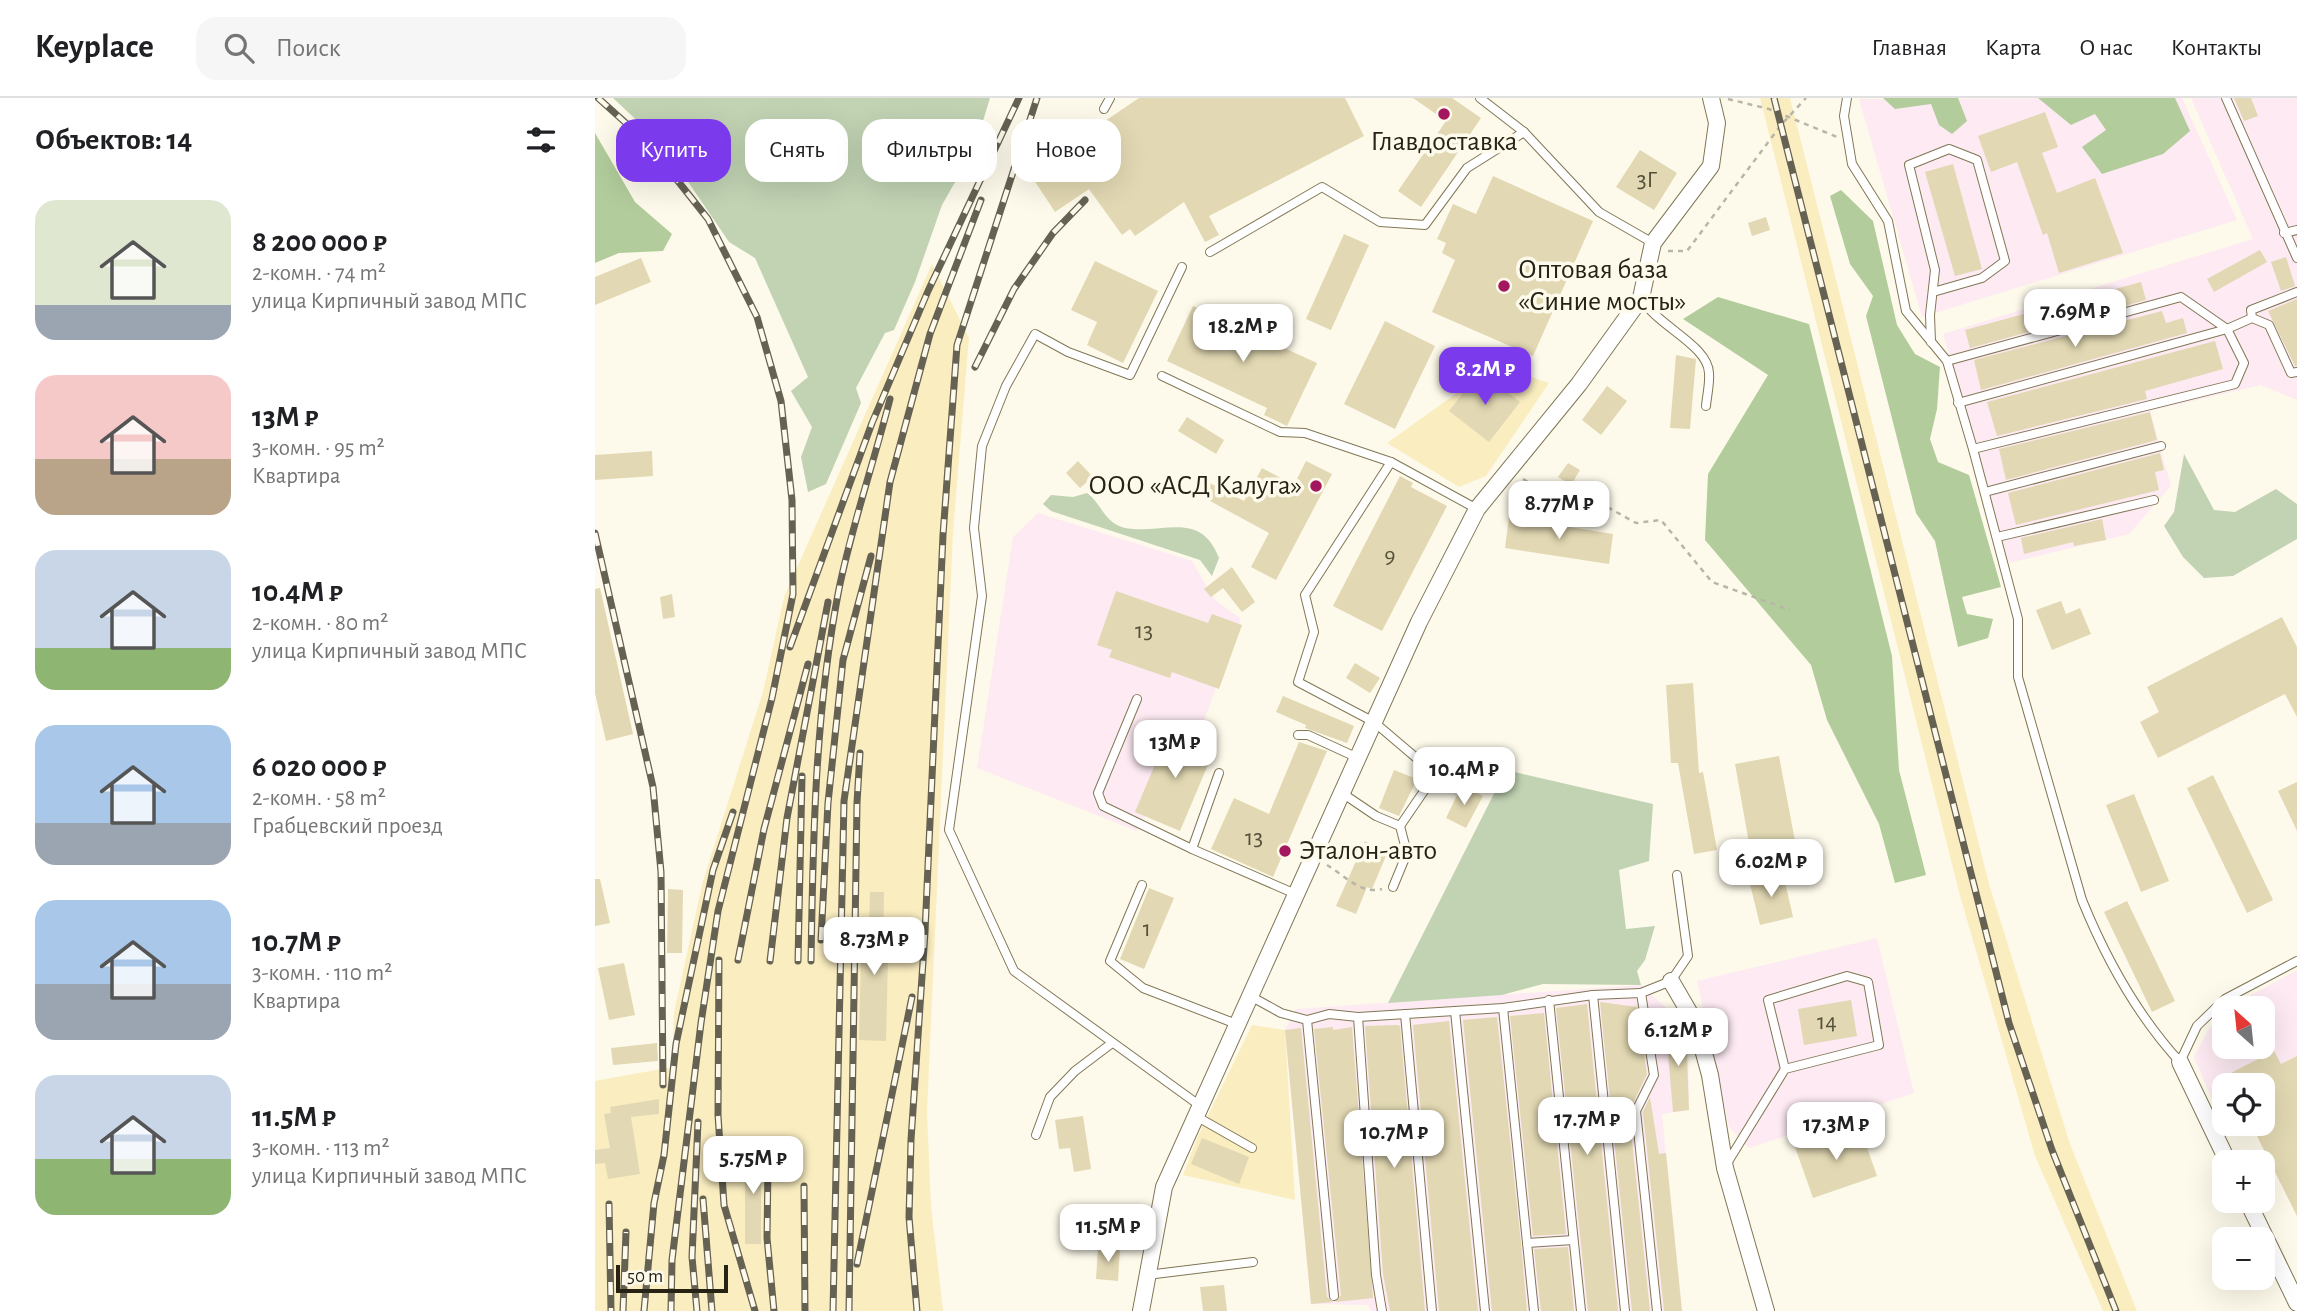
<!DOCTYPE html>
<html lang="ru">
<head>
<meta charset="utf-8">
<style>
  body { margin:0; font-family:"Alegreya Sans",sans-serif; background:#f6f6f6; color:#202124; height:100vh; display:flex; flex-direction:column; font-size:26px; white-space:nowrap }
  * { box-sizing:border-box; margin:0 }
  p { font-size:23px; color:#757577 }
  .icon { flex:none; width:38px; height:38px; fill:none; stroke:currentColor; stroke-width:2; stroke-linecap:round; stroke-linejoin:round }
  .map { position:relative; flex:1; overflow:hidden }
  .side { display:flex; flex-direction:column; background:#fff; width:595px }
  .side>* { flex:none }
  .hud { position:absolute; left:21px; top:21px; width:665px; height:63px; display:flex; gap:14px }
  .needle { width:46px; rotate:333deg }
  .controls { position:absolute; left:1617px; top:898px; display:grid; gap:14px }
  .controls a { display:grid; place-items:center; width:63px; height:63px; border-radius:14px; background:#fff; box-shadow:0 7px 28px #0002; font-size:35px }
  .scale { position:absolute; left:21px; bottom:18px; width:112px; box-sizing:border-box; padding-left:7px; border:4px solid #262214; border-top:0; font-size:19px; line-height:24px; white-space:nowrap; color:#262214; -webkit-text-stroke:5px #fefaeb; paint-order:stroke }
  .price { position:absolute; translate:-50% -60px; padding:0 16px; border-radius:14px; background:#fff; color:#222; font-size:23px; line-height:46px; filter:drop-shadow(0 2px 4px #0008) }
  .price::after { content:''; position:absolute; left:50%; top:42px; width:21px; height:16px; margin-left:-10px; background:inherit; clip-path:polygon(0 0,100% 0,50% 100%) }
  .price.selected { background:#7c3aed; color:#fff }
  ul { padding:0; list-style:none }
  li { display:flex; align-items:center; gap:21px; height:175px; padding:0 35px }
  li span { display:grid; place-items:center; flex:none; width:196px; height:140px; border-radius:21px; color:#555 }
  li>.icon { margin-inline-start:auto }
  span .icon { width:84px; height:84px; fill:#fffc; stroke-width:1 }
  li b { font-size:30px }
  h2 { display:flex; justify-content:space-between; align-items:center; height:84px; padding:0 35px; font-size:30px }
  .tag { padding:0 24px; border-radius:21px; background:#fff; box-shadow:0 7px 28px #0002; font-size:24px; line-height:63px }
  .tag.selected { background:#7c3aed; color:#fff }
  header { display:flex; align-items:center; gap:42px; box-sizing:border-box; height:98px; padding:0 35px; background:#fff; border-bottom:2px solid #e0e0e0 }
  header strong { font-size:33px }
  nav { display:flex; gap:38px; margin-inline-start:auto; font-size:24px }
  .search { width:490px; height:63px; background:#f6f6f6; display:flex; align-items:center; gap:18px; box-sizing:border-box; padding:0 24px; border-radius:21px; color:#757577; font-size:26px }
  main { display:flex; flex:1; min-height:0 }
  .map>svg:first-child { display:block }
  .built { fill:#faedc0 }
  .industrial { fill:#fdeaf2 }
  .green { fill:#c1d3b3 }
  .forest { fill:#b2cc9c }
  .building { fill:#e2d8b3 }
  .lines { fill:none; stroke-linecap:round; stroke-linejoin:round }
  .lane-casing { stroke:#817756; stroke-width:10 }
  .street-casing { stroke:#817756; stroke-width:18 }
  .path { stroke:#b9b5a7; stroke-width:2.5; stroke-dasharray:5 5; stroke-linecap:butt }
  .lane { stroke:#fff; stroke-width:8 }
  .street { stroke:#fff; stroke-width:16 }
  .rail-casing { stroke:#656153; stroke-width:7 }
  .rail { stroke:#fefaeb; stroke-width:4.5; stroke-dasharray:13; stroke-linecap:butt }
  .poi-dot { fill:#a3175e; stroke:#fefaeb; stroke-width:2.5 }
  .labels { text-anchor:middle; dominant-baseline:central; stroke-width:7; stroke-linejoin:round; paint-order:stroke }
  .number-label { font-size:24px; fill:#55503c }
  .poi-label { font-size:28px; fill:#262214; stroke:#fefaeb; text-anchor:start }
</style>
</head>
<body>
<header>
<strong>Keyplace</strong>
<div class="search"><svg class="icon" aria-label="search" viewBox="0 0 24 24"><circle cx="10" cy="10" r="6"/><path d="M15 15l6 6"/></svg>Поиск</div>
<nav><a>Главная</a><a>Карта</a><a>О нас</a><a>Контакты</a></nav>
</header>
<main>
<section class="side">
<h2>Объектов: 14<svg class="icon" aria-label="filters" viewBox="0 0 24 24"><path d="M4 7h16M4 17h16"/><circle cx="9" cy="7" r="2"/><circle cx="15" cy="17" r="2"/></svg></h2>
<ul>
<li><span style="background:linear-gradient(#dfe7d0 75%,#9aa5b1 0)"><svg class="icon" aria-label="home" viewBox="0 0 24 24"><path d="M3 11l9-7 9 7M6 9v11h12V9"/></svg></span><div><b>8 200 000 ₽</b><p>2-комн. · 74 m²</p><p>улица Кирпичный завод МПС</p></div></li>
<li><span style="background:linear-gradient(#f6c9c9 60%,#b9a48a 0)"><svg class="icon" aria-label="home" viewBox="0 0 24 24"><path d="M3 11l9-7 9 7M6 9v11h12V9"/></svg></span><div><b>13M ₽</b><p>3-комн. · 95 m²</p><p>Квартира</p></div></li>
<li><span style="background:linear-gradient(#c9d6e8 70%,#8fb573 0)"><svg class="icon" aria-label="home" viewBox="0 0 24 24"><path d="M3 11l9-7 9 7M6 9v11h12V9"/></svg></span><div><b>10.4M ₽</b><p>2-комн. · 80 m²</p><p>улица Кирпичный завод МПС</p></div></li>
<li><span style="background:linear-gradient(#a9c7e8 70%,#9aa5b1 0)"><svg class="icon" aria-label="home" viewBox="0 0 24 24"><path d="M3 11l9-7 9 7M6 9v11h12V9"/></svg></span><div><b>6 020 000 ₽</b><p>2-комн. · 58 m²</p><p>Грабцевский проезд</p></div></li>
<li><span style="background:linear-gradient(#a9c7e8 60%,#9aa5b1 0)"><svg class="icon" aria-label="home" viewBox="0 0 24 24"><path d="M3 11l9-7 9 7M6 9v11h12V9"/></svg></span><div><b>10.7M ₽</b><p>3-комн. · 110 m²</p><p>Квартира</p></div></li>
<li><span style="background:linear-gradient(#c9d6e8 60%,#8fb573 0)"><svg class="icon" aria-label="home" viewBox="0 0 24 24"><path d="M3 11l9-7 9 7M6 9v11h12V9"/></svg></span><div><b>11.5M ₽</b><p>3-комн. · 113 m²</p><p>улица Кирпичный завод МПС</p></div></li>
</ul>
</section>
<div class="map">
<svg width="1702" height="1213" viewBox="0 0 1702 1213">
  <rect width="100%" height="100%" fill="#fefaeb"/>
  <g class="built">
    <polygon points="1165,0 1195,0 1394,786 1475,1046 1542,1213 1508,1213 1440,1058 1364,794"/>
    <polygon points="337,166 374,240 358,434 332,1014 336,1108 348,1213 0,1213 0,983 77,969 79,914 108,783 168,594 189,499"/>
    <polygon points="892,264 954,285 891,378 864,389 792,345 862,295 886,265"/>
    <polygon points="657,927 690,932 700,1102 588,1077 603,1038"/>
  </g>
  <g class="industrial">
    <polygon points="1587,0 1642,122 1327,219 1264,1"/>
    <polygon points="1596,0 1702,0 1702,302 1666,287 1555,313 1576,388 1534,436 1414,465 1348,236 1658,141"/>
    <polygon points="443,415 597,463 619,501 646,521 607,628 563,724 550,718 542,733 382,670 418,439"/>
    <polygon points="1282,840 1319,995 1154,1050 1134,1029 1102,883"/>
    <polygon points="1702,872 1702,1118 1656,1026 1668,1026 1668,987 1629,987 1627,1025 1599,959 1613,932 1629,913 1629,948 1668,948 1668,910 1632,910"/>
    <polygon points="1046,887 1093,930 1094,1012 1067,1016 1087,1213 776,1213 773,1207 716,1206 690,932 701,911"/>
  </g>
  <g class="green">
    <polygon points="18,0 395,0 380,49 347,107 320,184 299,232 290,235 261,290 266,305 231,386 213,394 206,359 217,329 196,293 213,279 160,160 134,144 68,47"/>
    <polygon points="1589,356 1619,412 1640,414 1681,391 1702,406 1702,441 1638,478 1609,480 1588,459 1569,428 1579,414"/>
    <path d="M 492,395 C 507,406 509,425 530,430 C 568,437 605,411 624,460 L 617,478 L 605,462 L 456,413 L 448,406 L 456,397 L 478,399 Z"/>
    <polygon points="911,672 1058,706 1054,763 1024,772 1031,831 1060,828 1050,862 1042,873 1046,887 948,886 907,897 793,905"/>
  </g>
  <g class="forest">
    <polygon points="1288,0 1363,0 1372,23 1357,36 1344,27 1336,6 1300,11"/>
    <polygon points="1443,0 1580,0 1595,33 1568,56 1507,76 1487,49 1511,32 1500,16 1476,27"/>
    <polygon points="0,35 40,104 77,136 68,153 24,155 0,165"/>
    <polygon points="1246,92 1278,123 1302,227 1320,256 1345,269 1342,311 1335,341 1343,364 1374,377 1406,489 1367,499 1372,516 1398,521 1393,540 1363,549 1340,443 1321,415 1271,218 1278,198 1255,166 1235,98"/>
    <polygon points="1123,199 1214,226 1297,558 1304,672 1331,777 1300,785 1284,726 1232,622 1216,567 1110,442 1113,376 1173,277 1088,221"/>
  </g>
  <g class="building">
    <polygon points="544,0 750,0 769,38 614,118 624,137 610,144 589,104 540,138 535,131 527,137 494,91 460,114 437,79 445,74 442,69"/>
    <polygon points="818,0 857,0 886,20 826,109 803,93 851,23"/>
    <polygon points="1639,0 1656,0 1663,18 1649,23"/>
    <polygon points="1450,14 1463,49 1447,55 1462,95 1500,80 1528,155 1464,175 1452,135 1448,137 1422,64 1396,74 1383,38"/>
    <polygon points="1045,52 1082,75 1059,112 1021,89"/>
    <polygon points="1358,66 1387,171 1360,178 1330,74"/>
    <polygon points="898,78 998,123 938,258 837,214 860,162 847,155 851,145 842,141 858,106 881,116"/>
    <polygon points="1171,119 1175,132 1157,138 1153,125"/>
    <polygon points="749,136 774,147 736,232 711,221"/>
    <polygon points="1665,152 1672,164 1619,194 1612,181"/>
    <polygon points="1691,159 1700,188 1686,193 1676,164"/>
    <polygon points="46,160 56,184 0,207 0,179"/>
    <polygon points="500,163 563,193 528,265 492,247 502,224 476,212"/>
    <polygon points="1546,184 1551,202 1375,250 1370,232"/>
    <polygon points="1702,201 1702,268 1700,268 1673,213"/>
    <polygon points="598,208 722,265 692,328 669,317 672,310 572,263"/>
    <polygon points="1567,213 1571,225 1588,220 1592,235 1386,292 1379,262"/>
    <polygon points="790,223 840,248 800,331 749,306"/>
    <polygon points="1620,243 1628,271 1550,293 1552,301 1402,338 1392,304"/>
    <polygon points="1081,257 1101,261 1095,331 1075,330"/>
    <polygon points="885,273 925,304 894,344 854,313"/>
    <polygon points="1012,288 1032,303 1006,337 987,322"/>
    <polygon points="1555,314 1562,342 1411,382 1404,351"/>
    <polygon points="592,319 629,342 621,356 583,333"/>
    <polygon points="57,353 58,378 0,382 0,357"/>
    <polygon points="1565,355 1569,372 1560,374 1564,392 1421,427 1413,395"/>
    <polygon points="483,363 498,379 485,390 471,375"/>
    <polygon points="711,363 737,376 681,482 656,469 674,435 604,397 611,383 649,403 667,370 699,387"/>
    <polygon points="973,365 985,372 976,387 963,379"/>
    <polygon points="805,378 818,385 816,389 852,408 787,533 738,508"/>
    <polygon points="914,419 1018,436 1014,466 910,450"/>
    <polygon points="1507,421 1511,442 1479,448 1478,444 1429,456 1426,440"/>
    <polygon points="637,469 660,504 647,514 628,490 616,499 609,491"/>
    <polygon points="5,490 38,636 11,643 0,595 0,491"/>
    <polygon points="521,493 613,525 617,516 647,527 624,591 577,574 575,580 514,559 517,552 502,547"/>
    <polygon points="77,496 80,519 68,521 65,499"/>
    <polygon points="1466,503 1471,516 1485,510 1496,536 1457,552 1441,512"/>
    <polygon points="1687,519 1702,549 1702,619 1690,596 1563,660 1545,624 1564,614 1552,589"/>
    <polygon points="760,565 785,580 775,595 751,580"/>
    <polygon points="1098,585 1104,675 1108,674 1122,752 1099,756 1083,665 1076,665 1071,587"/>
    <polygon points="688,598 759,628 752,645 710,630 711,627 681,614"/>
    <polygon points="575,631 620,650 585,733 540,714"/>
    <polygon points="704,644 732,653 678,779 616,751 639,700 674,716"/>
    <polygon points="1184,658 1200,743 1155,751 1140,666"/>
    <polygon points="799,672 822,681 804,718 784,710"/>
    <polygon points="1618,677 1678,802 1652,815 1592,690"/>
    <polygon points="1702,684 1702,733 1683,693"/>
    <polygon points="867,687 888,698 871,730 851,720"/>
    <polygon points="1539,696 1574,783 1546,794 1511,707"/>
    <polygon points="770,743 793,753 777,791 772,789 761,816 741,808"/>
    <polygon points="1188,775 1198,819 1165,827 1154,782"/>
    <polygon points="0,781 5,781 15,825 0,828"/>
    <polygon points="554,790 579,800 549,871 525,861"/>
    <polygon points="73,791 88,792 87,855 72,855"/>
    <polygon points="275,794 289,794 288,860 293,860 291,943 264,942 266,859 273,859"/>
    <polygon points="1532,803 1580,903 1557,914 1509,814"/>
    <polygon points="29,865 40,917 14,922 3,870"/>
    <polygon points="1256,902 1262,938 1209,947 1203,911"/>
    <polygon points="1005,904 1042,909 1052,976 1034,1014 1055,1213 1037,1213"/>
    <polygon points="992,906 1023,1213 993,1213 961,910"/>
    <polygon points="949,915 971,1136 938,1138 915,918"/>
    <polygon points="902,919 926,1145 932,1213 897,1213 868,922"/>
    <polygon points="854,923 883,1213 844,1213 818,927"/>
    <polygon points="803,927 805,928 830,1213 795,1213 788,1176 770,928"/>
    <polygon points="738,929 738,932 757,929 778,1200 741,1204 746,1197 719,931"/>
    <polygon points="706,930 732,1199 738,1204 716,1206 690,932"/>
    <polygon points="1091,930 1094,1012 1078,1014 1071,931"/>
    <polygon points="62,945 63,963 18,967 16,950"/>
    <polygon points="1679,953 1686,966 1702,958 1702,1118 1656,1026 1668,1026 1668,987 1637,987 1632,977"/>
    <polygon points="1055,999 1064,1056 1071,1055 1087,1213 1069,1213 1048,1014"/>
    <polygon points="64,1001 64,1016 36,1019 45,1076 13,1081 10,1065 0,1066 0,1052 15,1050 9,1016 16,1015 15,1009"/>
    <polygon points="488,1018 496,1071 479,1074 475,1050 464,1051 460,1022"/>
    <polygon points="1264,1027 1282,1078 1218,1100 1200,1049"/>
    <polygon points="607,1040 654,1059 644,1086 596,1066"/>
    <rect x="150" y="1050" width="16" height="96"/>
    <polygon points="503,1149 525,1150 523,1183 501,1181"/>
    <polygon points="973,1149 979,1213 946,1213 939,1151"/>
    <polygon points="629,1187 632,1213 608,1213 605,1189"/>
  </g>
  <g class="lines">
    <defs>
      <g id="lane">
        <polyline points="885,0 929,34 1004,114 1058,145"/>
        <path d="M 1252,0 L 1249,18 L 1257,66 L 1293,123 L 1311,213 L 1352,263 L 1378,351 L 1423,521 L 1423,579 L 1487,802 C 1511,861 1542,917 1585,964 L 1602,928 L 1630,901 L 1702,863"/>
        <polyline points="1631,0 1702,160"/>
        <polyline points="509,11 515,0"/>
        <polyline points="1689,135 1702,132"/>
        <polyline points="615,154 727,89 785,124 830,127 872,70 929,34"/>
        <polyline points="587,169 535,277 473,254 440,236 411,288 387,348 379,430 387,498 354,732 419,873 604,1007"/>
        <path d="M 1046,200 C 1062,228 1113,247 1114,275 C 1115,285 1112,297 1111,308"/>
        <polyline points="1657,220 1656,212 1702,194"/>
        <polyline points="1336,244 1335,217 1340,172 1314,67 1354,51 1382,62 1410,163 1387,180 1338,194"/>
        <polyline points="1352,263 1586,199 1632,231"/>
        <polyline points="567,278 685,334 710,335 796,364 882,411"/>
        <polyline points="1363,305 1632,231"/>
        <polyline points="1378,351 1640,286 1649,265 1632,231 1657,220 1674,227 1696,275 1702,274"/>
        <polyline points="1390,394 1566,348"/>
        <polyline points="1402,439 1559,402"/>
        <polyline points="542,601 503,695 508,708 597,751 703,797"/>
        <polyline points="703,637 713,637 763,660"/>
        <polyline points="747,695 781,718 805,728 831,690 832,669 779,624 703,584 719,534 710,497 796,364"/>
        <polyline points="597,751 624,675"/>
        <polyline points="547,787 515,863 548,890 644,927"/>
        <polyline points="798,789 812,755 805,728"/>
        <polyline points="1046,895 1076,883 1093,858 1082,777"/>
        <polyline points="998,897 1030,1213"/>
        <polyline points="657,899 686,915 712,922 734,916 763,919 908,910 998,897 1046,895 1059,977 1041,1013 1062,1213"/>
        <polyline points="954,902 986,1213"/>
        <polyline points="908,910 939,1213"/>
        <polyline points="860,913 890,1213"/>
        <polyline points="810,916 837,1213"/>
        <polyline points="763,919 781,1177 787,1213"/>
        <polyline points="712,922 739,1198"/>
        <polyline points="599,1017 657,1050"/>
        <polyline points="441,1037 455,999 480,973 517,945"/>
        <polyline points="1131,1067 1190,971 1173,902 1252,878 1273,884 1284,947 1190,971"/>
        <polyline points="932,1145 978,1142"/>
        <polyline points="552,1177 658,1164"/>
      </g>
      <g id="street">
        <polyline points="1076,883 1101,926 1115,977 1130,1070 1171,1213"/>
        <polyline points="1585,964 1633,1064"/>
        <polyline points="1652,1102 1702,1205"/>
        <polyline points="546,1213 569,1089 824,524 882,411 984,286 1046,200 1058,145 1116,68 1122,25 1116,0"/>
      </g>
    </defs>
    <use href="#lane" class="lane-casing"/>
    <use href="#street" class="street-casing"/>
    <g class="path">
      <polyline points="1133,1 1174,11 1242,39"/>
      <polyline points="1073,153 1092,153 1186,27 1211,0"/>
      <polyline points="928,381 949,393 1007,406 1041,425 1066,422 1117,484 1195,512"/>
      <path d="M 732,767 C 749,777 766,797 787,791"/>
    </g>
    <use href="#lane" class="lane"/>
    <use href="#street" class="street"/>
    <defs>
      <g id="rail">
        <polyline points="3,0 52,44 113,121 162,219 186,303 197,402 198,496 177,600 123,813 106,925 77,1162 76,1213"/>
        <polyline points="1179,0 1414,925 1457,1052 1521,1213"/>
        <polyline points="380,269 419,191 458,135 490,102"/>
        <polyline points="0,435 58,689 66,774 68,987"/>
        <polyline points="195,549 277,325 333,193 424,0"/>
        <polyline points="226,842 233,705 248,562 276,458"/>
        <polyline points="124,862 123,1017 129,1107 160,1213"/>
        <polyline points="143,862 169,731 213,566"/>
        <polyline points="175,863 192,720 233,504"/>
        <polyline points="203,863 207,678"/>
        <path d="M 216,863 C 218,739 220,614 244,491 C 257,427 279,364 295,301"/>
        <polyline points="173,1068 172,1140 179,1213"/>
        <polyline points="209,1088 210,1213"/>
        <polyline points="108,1101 117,1213"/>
        <polyline points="14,1106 16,1213"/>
        <polyline points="262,1166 317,899"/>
        <polyline points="28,1213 31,1134"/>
        <polyline points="49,1213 59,1105 69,1057 81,946 118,772 138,714"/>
        <polyline points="102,1213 97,1159 103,1024"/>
        <polyline points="238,1213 249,703 295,384 335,236 386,102"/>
        <polyline points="254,1213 262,705 265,655"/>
        <polyline points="322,1213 314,1119 316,1042 330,834 348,437 362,247 442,0"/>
      </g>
    </defs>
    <use href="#rail" class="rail-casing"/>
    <use href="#rail" class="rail"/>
  </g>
  <g class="poi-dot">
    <circle cx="849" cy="16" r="7"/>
    <circle cx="909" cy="188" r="7"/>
    <circle cx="721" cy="388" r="7"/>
    <circle cx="690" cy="753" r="7"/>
  </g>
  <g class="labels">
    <g class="number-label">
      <text x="1052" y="82">3Г</text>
      <text x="795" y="458">9</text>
      <text x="549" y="533">13</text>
      <text x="659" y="740">13</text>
      <text x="552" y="831">1</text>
      <text x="1232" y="924">14</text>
    </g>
    <g class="poi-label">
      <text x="849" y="44" text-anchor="middle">Главдоставка</text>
      <text x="923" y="172">Оптовая база<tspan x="923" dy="32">«Синие мосты»</tspan></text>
      <text x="707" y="388" text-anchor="end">ООО «АСД Калуга»</text>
      <text x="704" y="753">Эталон-авто</text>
    </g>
  </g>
</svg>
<div class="controls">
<a><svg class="needle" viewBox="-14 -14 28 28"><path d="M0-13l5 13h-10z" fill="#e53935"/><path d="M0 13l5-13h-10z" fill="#757577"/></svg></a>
<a><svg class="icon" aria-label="locate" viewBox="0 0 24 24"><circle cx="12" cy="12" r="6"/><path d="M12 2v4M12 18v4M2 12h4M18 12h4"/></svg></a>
<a>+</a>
<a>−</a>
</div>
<div class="scale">50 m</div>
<b class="price" style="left:1480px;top:251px">7.69M ₽</b>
<b class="price" style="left:648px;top:266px">18.2M ₽</b>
<b class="price selected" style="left:890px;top:309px">8.2M ₽</b>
<b class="price" style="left:964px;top:443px">8.77M ₽</b>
<b class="price" style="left:580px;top:682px">13M ₽</b>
<b class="price" style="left:869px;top:709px">10.4M ₽</b>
<b class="price" style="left:1176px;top:801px">6.02M ₽</b>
<b class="price" style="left:279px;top:879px">8.73M ₽</b>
<b class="price" style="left:1083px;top:970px">6.12M ₽</b>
<b class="price" style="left:992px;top:1059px">17.7M ₽</b>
<b class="price" style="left:1241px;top:1064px">17.3M ₽</b>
<b class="price" style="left:799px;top:1072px">10.7M ₽</b>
<b class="price" style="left:158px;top:1098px">5.75M ₽</b>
<b class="price" style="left:513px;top:1166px">11.5M ₽</b>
<div class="hud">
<a class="tag selected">Купить</a>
<a class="tag">Снять</a>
<a class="tag">Фильтры</a>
<a class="tag">Новое</a>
</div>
</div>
</main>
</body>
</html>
